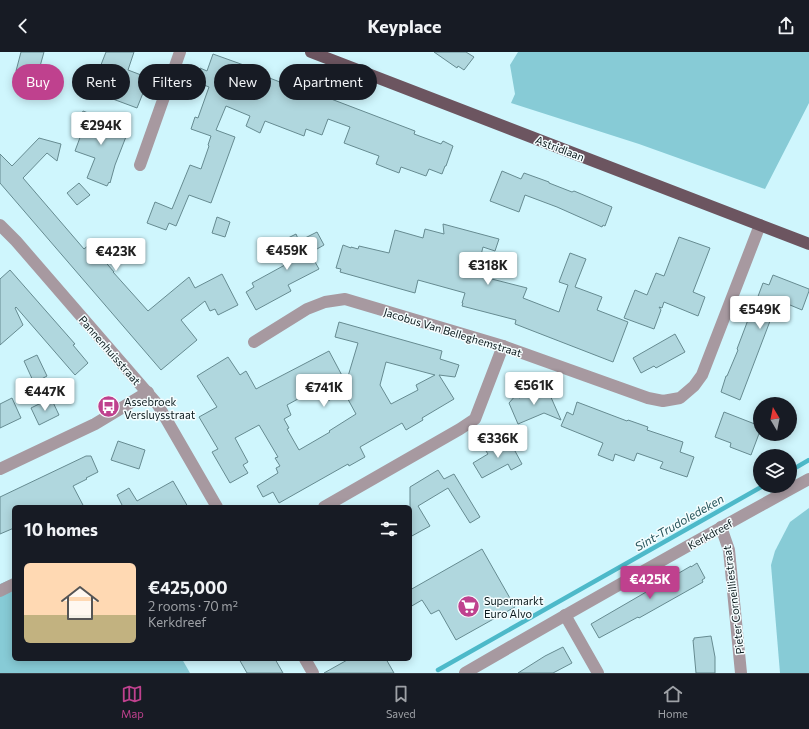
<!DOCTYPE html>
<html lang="en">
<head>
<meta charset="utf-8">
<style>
  body { margin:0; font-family:Commissioner,sans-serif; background:#20242c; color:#f1f3f6; height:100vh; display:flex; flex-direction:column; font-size:15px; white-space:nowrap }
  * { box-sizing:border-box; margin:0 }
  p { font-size:13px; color:#9ea1a6 }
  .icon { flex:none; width:22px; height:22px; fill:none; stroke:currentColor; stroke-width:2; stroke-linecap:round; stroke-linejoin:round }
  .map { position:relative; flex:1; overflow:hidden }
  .panel { position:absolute; left:12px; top:453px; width:400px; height:156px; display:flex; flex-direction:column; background:#171b24; border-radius:6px; box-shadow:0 2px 10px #0003 }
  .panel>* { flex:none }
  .guide { position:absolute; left:12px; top:12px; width:400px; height:36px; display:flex; gap:8px }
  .needle { width:26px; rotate:350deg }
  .fabs { position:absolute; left:753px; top:345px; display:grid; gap:8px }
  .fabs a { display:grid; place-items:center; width:44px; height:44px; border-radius:50%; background:#171b24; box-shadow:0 2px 10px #0003; font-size:20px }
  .price { position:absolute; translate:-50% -34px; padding:0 9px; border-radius:4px; background:#fff; color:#222; font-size:13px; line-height:26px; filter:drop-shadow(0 1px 2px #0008) }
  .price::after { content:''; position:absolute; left:50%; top:24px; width:12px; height:9px; margin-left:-6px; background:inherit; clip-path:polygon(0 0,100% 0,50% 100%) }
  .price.on { background:#bf418e; color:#fff }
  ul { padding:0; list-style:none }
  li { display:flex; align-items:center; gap:12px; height:100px; padding:0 12px }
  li+li { border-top:1px solid #363941 }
  li span { display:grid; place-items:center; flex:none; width:112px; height:80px; border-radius:6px; color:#555 }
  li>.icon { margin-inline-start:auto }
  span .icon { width:48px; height:48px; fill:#fffc; stroke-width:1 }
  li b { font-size:17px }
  h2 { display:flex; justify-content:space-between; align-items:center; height:48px; padding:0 12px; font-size:17px }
  .tag { padding:0 14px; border-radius:18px; background:#171b24; box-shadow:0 2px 10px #0003; font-size:14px; line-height:36px }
  .tag.on { background:#bf418e; color:#fff }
  header { display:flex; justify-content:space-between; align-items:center; height:52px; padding:0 12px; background:#171b24; font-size:18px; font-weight:700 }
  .dock { display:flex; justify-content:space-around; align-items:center; height:56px; border-top:1px solid #363941; background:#171b24; font-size:11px; color:#9ea1a6 }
  .dock a { display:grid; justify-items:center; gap:2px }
  .dock .on { color:#bf418e }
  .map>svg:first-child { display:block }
  .green { fill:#87cbd6 }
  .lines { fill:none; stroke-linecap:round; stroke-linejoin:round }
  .stream { stroke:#4db9c9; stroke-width:4.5 }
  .building { fill:#b0d7de; stroke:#668b91; fill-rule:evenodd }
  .minor { stroke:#a799a0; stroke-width:12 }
  .major { stroke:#6c5560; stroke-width:12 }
  .labels { text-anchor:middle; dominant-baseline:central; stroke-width:3; stroke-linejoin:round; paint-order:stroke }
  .street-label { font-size:11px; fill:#0c1b1e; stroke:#f5fdfe }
  .poi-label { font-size:11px; fill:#0c1b1e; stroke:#f5fdfe; text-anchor:start }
  .water-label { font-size:12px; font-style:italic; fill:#26555c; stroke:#f5fdfe }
</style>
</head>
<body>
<header><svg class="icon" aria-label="back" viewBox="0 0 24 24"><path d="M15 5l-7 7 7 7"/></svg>Keyplace<svg class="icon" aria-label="share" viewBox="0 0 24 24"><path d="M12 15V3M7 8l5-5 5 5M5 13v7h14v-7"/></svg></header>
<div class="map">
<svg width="809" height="621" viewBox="0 0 809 621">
  <rect width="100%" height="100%" fill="#cff6fd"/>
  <g class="green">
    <polygon points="518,0 809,0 809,51 765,137 639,92 511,51 515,42 510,13"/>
    <polygon points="809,456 809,621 780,621 771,513 775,499 790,470"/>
    <polygon points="14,526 14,607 182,607 190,621 0,621 0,532"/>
  </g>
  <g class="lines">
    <g class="stream">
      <polyline points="790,419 809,408"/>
      <polyline points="438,618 763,434"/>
    </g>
  </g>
  <g class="building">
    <polygon points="21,0 44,0 37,25 16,19"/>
    <polygon points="106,0 134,0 128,18 149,26 137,56 94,40 100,24 97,23"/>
    <polygon points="434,0 466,0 474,5 464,18 458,14 457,16"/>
    <polygon points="213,2 252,16 251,19 280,30 281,29 287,31 289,31 318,44 318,42 415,79 414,82 441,92 443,89 453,94 446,114 445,114 442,122 429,117 426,124 401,115 399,121 376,112 379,104 344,91 350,75 328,67 322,83 306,77 304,84 265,69 260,81 246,74 250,64 226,54 216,78 235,85 211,151 189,143 176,174 169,171 166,178 147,171 155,150 172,157 190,113 201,117 209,94 208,93 211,84 191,77 195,65 198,66 209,35 194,29 200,16 207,19"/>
    <polygon points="83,59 129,77 115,113 110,131 109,130 107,134 87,126 95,106 75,99 85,72 78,71"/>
    <polygon points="39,86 61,92 57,109 47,101 23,126 84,197 90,192 114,220 113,220 148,259 189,225 195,236 222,222 238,253 218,263 215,257 210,259 205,249 181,268 197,288 161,318 0,131 0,102 12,114"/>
    <polygon points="502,119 521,127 524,121 549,130 549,131 572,140 574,139 612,155 605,174 603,173 602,175 557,155 525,143 519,160 490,149"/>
    <polygon points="79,131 90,143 77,153 67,141"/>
    <polygon points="217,165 230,170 225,185 212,181"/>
    <polygon points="443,172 499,187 495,199 483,195 476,223 527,236 523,246 559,260 568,233 559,230 570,201 586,207 575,235 602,245 597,258 628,270 613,310 515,272 516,268 462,254 463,251 462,251 465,241 418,228 415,241 340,220 341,217 336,216 343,193 351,196 351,195 358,197 359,194 389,201 395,178 423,186 425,177 444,182"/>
    <polygon points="317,180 324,193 310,201 319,217 288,233 291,239 256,258 246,240 254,235 252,231 294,208 284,188 296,182 299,189"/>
    <polygon points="679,185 710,196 693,240 705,245 698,264 664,250 662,256 659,255 661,258 654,277 624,266 635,238 647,243 656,221 664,224"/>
    <polygon points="10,218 75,292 73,293 88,311 75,323 16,255 15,256 23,273 0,293 0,227"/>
    <polygon points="773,223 809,237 809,239 802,258 778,248 740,348 721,340 726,324 727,324 738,298 737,297 751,260 753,255 754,255 763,231 769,233"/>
    <path d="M 339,270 L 442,299 L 440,307 L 459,313 L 455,325 L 439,323 L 454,347 L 422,366 L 423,368 L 406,378 L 402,371 L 360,395 L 365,405 L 349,414 L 348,412 L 279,451 L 273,440 L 263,445 L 257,434 L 278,421 L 276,416 L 280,414 L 275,406 L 278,405 L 259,373 L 235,386 L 248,410 L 243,413 L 248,421 L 230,431 L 212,400 L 218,397 L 199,365 L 217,355 L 197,324 L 228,305 L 240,323 L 246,319 L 256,337 L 329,299 L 346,331 L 358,291 L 335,285 ZM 386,310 L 435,323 L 416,333 L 418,338 L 391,352 L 380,333 ZM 317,338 L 324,351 L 344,340 L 356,362 L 329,379 L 330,380 L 299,398 L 287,377 L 289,376 L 284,367 L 291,363 L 287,353 L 307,342 L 308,342 Z"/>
    <polygon points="675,282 685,300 656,316 654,314 641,321 633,306"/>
    <polygon points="37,303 47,324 34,331 24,309"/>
    <polygon points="546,334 561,368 544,361 518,372 509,351 516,343 519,346"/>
    <polygon points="12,346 21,366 0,376 0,352"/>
    <polygon points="51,346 59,363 39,373 31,356"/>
    <polygon points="577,350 627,369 628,368 648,375 647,378 683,390 680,400 694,405 687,425 660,416 663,410 637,401 634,409 615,402 613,409 598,403 603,391 561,374 567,360 573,363"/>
    <polygon points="724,360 760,374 760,379 751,403 730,395 731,391 715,385"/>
    <polygon points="508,386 522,412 511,418 508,412 482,426 473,411 488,402 486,399"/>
    <polygon points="118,389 145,398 139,417 111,408"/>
    <polygon points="86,404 91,404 98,420 86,426 87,427 73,434 84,455 14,455 14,476 0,482 0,445"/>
    <polygon points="438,418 444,427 454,422 480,465 470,471 448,436 418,454 430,474 410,485 410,435"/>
    <polygon points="173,429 188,455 123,455 117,443 129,436 137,449"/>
    <polygon points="482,497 515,555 456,588 439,558 431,562 422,548 410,555 410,538"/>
    <polygon points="697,511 705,526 702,528 703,530 639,566 638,565 599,586 591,572 691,514 691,515"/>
    <polygon points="711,584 715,605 715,621 696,621 693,588 694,588 694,586"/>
    <polygon points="563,595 572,611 553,621 518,621 545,604"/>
    <polygon points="239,607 275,607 283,621 247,621"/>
    <polygon points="349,607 386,607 394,621 324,621"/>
  </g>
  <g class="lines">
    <g class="minor">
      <polyline points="140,113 180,0"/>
      <polyline points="0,173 16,189 158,353 217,455"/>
      <polyline points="254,290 307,257 325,250 345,247 503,294 648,346 663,349 680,346 694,334 702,323 760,173"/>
      <polyline points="0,417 95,372 148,340"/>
      <polyline points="324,455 460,377 475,367 503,294"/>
      <polyline points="721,475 729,498 741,621"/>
      <polyline points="0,539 14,532"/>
      <polyline points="565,563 598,621"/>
      <polyline points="305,607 313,621"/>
      <path d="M 465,621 C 579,555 694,490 809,427"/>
    </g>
    <polyline class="major" points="311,0 809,192"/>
  </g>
  <defs>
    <symbol id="bus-disc" viewBox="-11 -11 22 22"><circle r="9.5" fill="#bf418e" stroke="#f5fdfe"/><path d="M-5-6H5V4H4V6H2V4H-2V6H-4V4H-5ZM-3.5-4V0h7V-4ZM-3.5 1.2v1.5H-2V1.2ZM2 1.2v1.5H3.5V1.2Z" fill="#fff"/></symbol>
    <symbol id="supermarket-disc" viewBox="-11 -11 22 22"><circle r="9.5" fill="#bf418e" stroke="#f5fdfe"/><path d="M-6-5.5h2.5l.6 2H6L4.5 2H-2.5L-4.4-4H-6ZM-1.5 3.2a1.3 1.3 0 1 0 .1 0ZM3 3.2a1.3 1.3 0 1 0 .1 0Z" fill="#fff"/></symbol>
  </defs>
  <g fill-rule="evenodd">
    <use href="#bus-disc" x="96" y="342" width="25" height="25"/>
    <use href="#supermarket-disc" x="456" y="542" width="25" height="25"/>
  </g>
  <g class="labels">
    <g class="street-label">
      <text transform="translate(560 96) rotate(21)">Astridlaan</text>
      <text transform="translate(453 280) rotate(17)">Jacobus Van Belleghemstraat</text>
      <text transform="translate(110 298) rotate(49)">Pannenhuisstraat</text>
      <text transform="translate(710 482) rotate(-29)">Kerkdreef</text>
      <text transform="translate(733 548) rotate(-97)">Pieter Corneilliestraat</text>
    </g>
    <g class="poi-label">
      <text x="124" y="349">Assebroek<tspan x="124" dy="13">Versluysstraat</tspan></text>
      <text x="484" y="548">Supermarkt<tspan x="484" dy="13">Euro Alvo</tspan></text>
    </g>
    <g class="water-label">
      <text transform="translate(679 470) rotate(-30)">Sint-Trudoledeken</text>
    </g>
  </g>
</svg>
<div class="fabs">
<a><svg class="needle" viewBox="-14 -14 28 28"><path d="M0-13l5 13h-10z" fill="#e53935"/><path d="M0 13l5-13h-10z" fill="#9ea1a6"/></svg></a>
<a><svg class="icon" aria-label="layers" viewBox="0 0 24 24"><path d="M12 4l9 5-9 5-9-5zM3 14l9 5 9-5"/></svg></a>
</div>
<b class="price" style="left:101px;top:94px">€294K</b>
<b class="price" style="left:287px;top:219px">€459K</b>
<b class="price" style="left:116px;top:220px">€423K</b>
<b class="price" style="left:488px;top:234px">€318K</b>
<b class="price" style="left:760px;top:278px">€549K</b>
<b class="price" style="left:534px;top:354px">€561K</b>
<b class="price" style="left:324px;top:356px">€741K</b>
<b class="price" style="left:45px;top:360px">€447K</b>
<b class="price" style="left:498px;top:407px">€336K</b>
<b class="price on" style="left:650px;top:548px">€425K</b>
<div class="guide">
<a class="tag on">Buy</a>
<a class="tag">Rent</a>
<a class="tag">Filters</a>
<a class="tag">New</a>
<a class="tag">Apartment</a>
</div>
<section class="panel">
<h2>10 homes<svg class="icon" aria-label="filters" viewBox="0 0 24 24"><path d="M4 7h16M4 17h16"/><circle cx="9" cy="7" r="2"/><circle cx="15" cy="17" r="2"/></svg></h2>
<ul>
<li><span style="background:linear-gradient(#ffd9b3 65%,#c2b280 0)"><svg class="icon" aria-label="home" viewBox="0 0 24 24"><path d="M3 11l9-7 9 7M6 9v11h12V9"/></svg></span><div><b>€425,000</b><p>2 rooms · 70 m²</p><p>Kerkdreef</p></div></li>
</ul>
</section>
</div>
<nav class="dock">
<a class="on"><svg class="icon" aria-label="map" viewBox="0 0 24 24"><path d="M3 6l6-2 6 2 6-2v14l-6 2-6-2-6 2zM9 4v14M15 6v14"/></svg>Map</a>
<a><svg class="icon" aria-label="saved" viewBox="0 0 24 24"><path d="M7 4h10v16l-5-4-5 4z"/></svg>Saved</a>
<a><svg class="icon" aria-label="home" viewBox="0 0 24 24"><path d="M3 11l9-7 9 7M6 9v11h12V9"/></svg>Home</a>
</nav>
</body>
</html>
